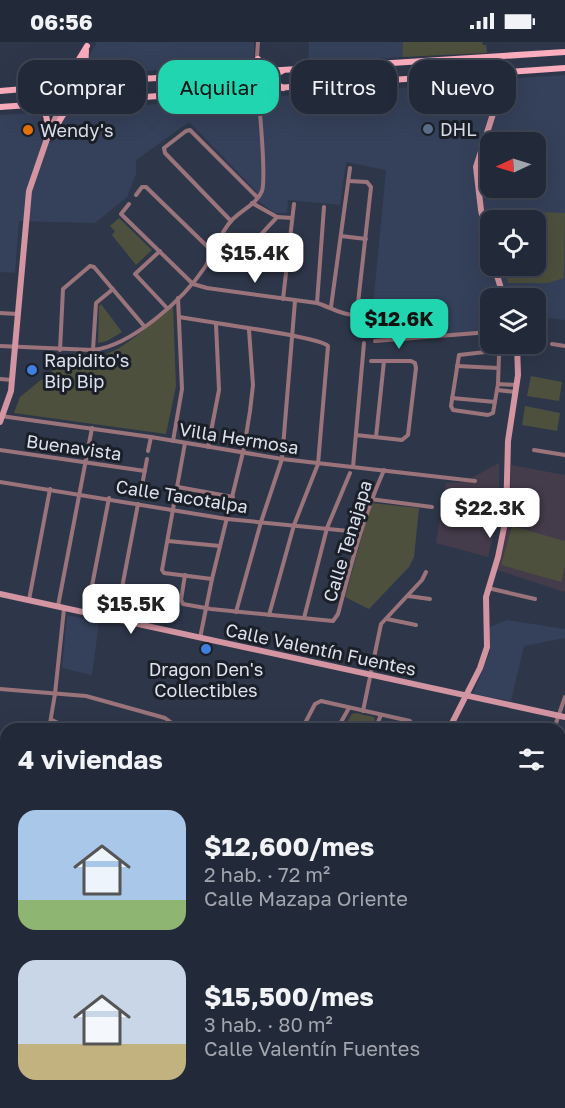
<!DOCTYPE html>
<html lang="es">
<head>
<meta charset="utf-8">
<style>
  body { margin:0; font-family:"Golos Text",sans-serif; background:#2e3543; color:#f1f3f6; height:100vh; display:flex; flex-direction:column; font-size:22px; white-space:nowrap }
  * { box-sizing:border-box; margin:0 }
  p { font-size:20px; color:#a2a6ae }
  .icon { flex:none; width:33px; height:33px; fill:none; stroke:currentColor; stroke-width:2; stroke-linecap:round; stroke-linejoin:round }
  .map { position:relative; flex:1; overflow:hidden }
  .panel { position:absolute; left:0px; top:681px; width:566px; height:386px; display:flex; flex-direction:column; background:#222938; border-radius:18px 18px 0 0; box-shadow:0 6px 24px #0002,0 0 0 2px #3f4553 }
  .panel>* { flex:none }
  .guide { position:absolute; left:18px; top:18px; width:530px; height:54px; display:flex; gap:12px }
  .needle { width:39px; rotate:266deg }
  .controls { position:absolute; left:480px; top:90px; display:grid; gap:12px }
  .controls a { display:grid; place-items:center; width:66px; height:66px; border-radius:12px; background:#222938; box-shadow:0 6px 24px #0002,0 0 0 2px #3f4553; font-size:30px }
  .price { position:absolute; translate:-50% -51px; padding:0 14px; border-radius:12px; background:#fff; color:#222; font-size:20px; line-height:39px; filter:drop-shadow(0 2px 3px #0008) }
  .price::after { content:''; position:absolute; left:50%; top:36px; width:18px; height:14px; margin-left:-9px; background:inherit; clip-path:polygon(0 0,100% 0,50% 100%) }
  .price.on { background:#21d5b0; color:#111 }
  ul { padding:0; list-style:none }
  li { display:flex; align-items:center; gap:18px; height:150px; padding:0 18px }
  li span { display:grid; place-items:center; flex:none; width:168px; height:120px; border-radius:18px; color:#555 }
  li>.icon { margin-inline-start:auto }
  span .icon { width:72px; height:72px; fill:#fffc; stroke-width:1 }
  li b { font-size:26px }
  h2 { display:flex; justify-content:space-between; align-items:center; height:72px; padding:0 18px; font-size:26px }
  .chip { padding:0 21px; border-radius:18px; background:#222938; box-shadow:0 6px 24px #0002,0 0 0 2px #3f4553; font-size:21px; line-height:54px }
  .chip.on { background:#21d5b0; color:#111 }
  .status { display:flex; justify-content:space-between; align-items:center; height:42px; padding:0 30px; background:#222938; direction:ltr }
  .status svg { height:16px; fill:currentColor }
  .map>svg:first-child { display:block }
  .built { fill:#35415a; fill-rule:evenodd }
  .education { fill:#443b4b }
  .green { fill:#4d503c }
  .lines { fill:none; stroke-linecap:round; stroke-linejoin:round }
  .street { stroke:#9b747b; stroke-width:4 }
  .secondary { stroke:#d295a1; stroke-width:6 }
  .primary { stroke:#fdaebe; stroke-width:6 }
  .service-dot { fill:#5c6f8a; stroke:#1b1f27; stroke-width:2 }
  .food-dot { fill:#e8710a; stroke:#1b1f27; stroke-width:2 }
  .shop-dot { fill:#3f7fe0; stroke:#1b1f27; stroke-width:2 }
  .labels { text-anchor:middle; dominant-baseline:central; stroke-width:6; stroke-linejoin:round; paint-order:stroke }
  .poi-label { font-size:18px; fill:#dce2ee; stroke:#1b1f27; text-anchor:start }
  .street-label { font-size:18px; fill:#dce2ee; stroke:#1b1f27 }
</style>
</head>
<body>
<div class="status"><b>06:56</b><svg viewBox="0 0 49 12"><path d="M0 12V9h3v3zM5 12V6h3v6zM10 12V3h3v9zM15 12V0h3v12zM26 1h20v11H26zM47 4h2v5h-2z"/></svg></div>
<div class="map">
<svg width="565" height="1066" viewBox="0 0 565 1066">
  <rect width="100%" height="100%" fill="#2e374a"/>
  <g class="built">
    <polygon points="97,0 254,0 254,16 248,22 103,32 95,30 89,24 90,13"/>
    <polygon points="309,0 403,0 402,15 308,22"/>
    <path d="M 565,33 L 565,278 L 536,274 L 536,256 L 490,256 L 490,289 L 388,298 L 370,296 L 386,128 L 346,120 L 340,163 L 288,158 L 287,171 L 275,171 L 257,158 L 256,149 L 189,80 L 136,118 L 136,132 L 127,155 L 95,181 L 19,179 L 15,231 L 0,230 L 0,73 L 34,71 L 41,74 L 41,96 L 52,101 L 65,76 L 76,68 L 84,67 L 459,42 L 460,40 ZM 490,100 L 536,100 L 536,146 L 490,146 ZM 490,178 L 536,178 L 536,224 L 490,224 Z"/>
    <polygon points="67,573 99,580 92,633 62,626"/>
    <polygon points="507,578 565,587 565,596 524,604 511,659 473,652 490,609 488,586"/>
    <polygon points="471,1061 555,1061 555,1066 469,1066"/>
  </g>
  <g class="education">
    <polygon points="499,421 499,471 488,515 436,501 446,441 464,440"/>
    <polygon points="511,423 565,433 565,550 497,528 510,475"/>
  </g>
  <g class="green">
    <polygon points="403,0 482,0 483,3 486,3 487,11 402,15"/>
    <polygon points="509,169 565,171 564,236 548,241 508,241 504,224 536,224 536,178 503,178 504,173"/>
    <polygon points="119,176 152,208 136,223 112,193 115,189 110,184"/>
    <polygon points="101,262 122,290 107,299 98,301 99,264"/>
    <path d="M 173,265 L 176,344 L 166,392 L 14,371 L 20,355 L 62,321 L 67,321 L 73,312 C 82,312 92,314 102,313 C 122,310 155,277 173,265 Z"/>
    <polygon points="531,334 562,340 559,359 527,354"/>
    <polygon points="525,364 560,371 557,389 522,383"/>
    <polygon points="371,461 419,466 414,515 409,525 369,567 345,555"/>
    <polygon points="512,484 565,499 565,524 561,540 501,523"/>
    <polygon points="355,671 374,675 375,678 370,687 343,687 352,672"/>
  </g>
  <g class="lines">
    <g class="street">
      <polyline points="256,29 258,0"/>
      <polyline points="136,153 142,145 146,145 213,210"/>
      <polyline points="252,161 277,175"/>
      <path d="M 129,162 L 121,172 L 193,242 L 207,246 L 317,261 C 330,265 339,272 353,273 L 357,270 L 371,145 L 367,140 L 349,139"/>
      <polyline points="231,179 165,111 164,106 186,89 190,88 257,155"/>
      <polyline points="341,194 366,197"/>
      <polyline points="160,209 135,232 167,266"/>
      <path d="M 286,225 C 276,223 261,225 252,221 C 236,214 271,183 277,175 L 292,176"/>
      <polyline points="283,257 294,162"/>
      <polyline points="317,261 324,165"/>
      <polyline points="331,265 350,126"/>
      <polyline points="0,271 17,272"/>
      <path d="M 180,275 C 204,280 317,294 328,304 L 318,422 L 294,483 L 269,573"/>
      <polyline points="375,299 490,290"/>
      <polyline points="552,302 565,304"/>
      <path d="M 0,304 L 93,308 C 131,304 184,257 205,225 C 214,211 220,190 232,178 C 241,168 257,162 262,149 C 266,136 260,64 257,48"/>
      <polyline points="60,308 63,247 90,224 94,225 144,284"/>
      <polyline points="93,308 96,261 113,247"/>
      <polygon points="494,309 498,311 499,314 498,342 493,371 488,373 453,368 451,364 459,313"/>
      <polyline points="457,324 498,326"/>
      <polyline points="0,337 12,338"/>
      <polyline points="498,342 517,343"/>
      <polyline points="497,348 516,350"/>
      <polyline points="452,356 495,360"/>
      <polyline points="1,374 151,395 282,417 475,439"/>
      <polyline points="356,393 402,398 408,393 416,326 415,321 411,319 371,319"/>
      <polyline points="376,395 384,319"/>
      <polyline points="173,399 182,347 178,256"/>
      <polyline points="185,401 162,528 164,531 212,537"/>
      <polyline points="208,405 219,348 216,282"/>
      <polyline points="0,408 145,429"/>
      <polyline points="534,408 565,413"/>
      <polyline points="148,409 151,395"/>
      <polyline points="353,425 364,301"/>
      <polyline points="0,440 227,477 359,490"/>
      <polyline points="178,445 233,455"/>
      <polyline points="140,454 147,417"/>
      <polyline points="370,457 432,465"/>
      <polyline points="168,499 220,504"/>
      <path d="M 185,533 L 181,558 L 183,562 L 211,567 L 333,579 L 338,572 C 351,523 363,475 384,428"/>
      <polyline points="488,546 535,557"/>
      <polyline points="91,549 109,456"/>
      <polyline points="121,551 138,462"/>
      <polyline points="408,554 430,557"/>
      <polyline points="29,558 50,447"/>
      <polyline points="58,564 92,386"/>
      <polyline points="236,570 261,480 282,417 295,259"/>
      <polyline points="304,576 327,486 350,431"/>
      <polyline points="387,577 416,583"/>
      <polyline points="200,596 212,537 244,406 250,369 253,343 249,288"/>
      <polyline points="0,647 86,654 165,676 180,687"/>
      <polyline points="363,669 381,582 422,538 426,530"/>
      <polyline points="52,678 70,687"/>
      <polyline points="49,687 55,652 64,567"/>
      <polyline points="302,687 315,662 321,659 410,679 412,682 410,687"/>
      <polyline points="337,687 349,666"/>
      <polyline points="375,687 381,673"/>
      <polyline points="554,687 565,655"/>
      <polyline points="0,736 6,737"/>
      <polyline points="2,786 6,792"/>
      <polyline points="0,839 6,843"/>
      <polyline points="560,863 565,863"/>
      <polyline points="560,888 565,888"/>
      <polyline points="2,889 6,878"/>
      <polyline points="2,900 3,1066"/>
      <polyline points="560,920 565,919"/>
      <polyline points="560,951 565,951"/>
      <polyline points="560,981 565,981"/>
      <polyline points="560,1012 565,1012"/>
      <polyline points="40,1060 40,1066"/>
      <polyline points="77,1060 78,1066"/>
      <polyline points="272,1062 397,1065"/>
      <polyline points="195,1066 195,1060"/>
      <polyline points="213,1066 213,1060"/>
    </g>
    <g class="secondary">
      <polyline points="490,211 481,168 476,125 500,50 501,31 494,15"/>
      <polyline points="494,224 504,256"/>
      <polyline points="0,380 11,349 29,149 49,91 81,18"/>
      <polyline points="0,552 565,675"/>
      <polyline points="449,687 480,626 487,605 486,555 498,515 506,476 508,399 518,333 517,302"/>
      <polyline points="560,1033 560,1066"/>
      <polyline points="272,1066 273,1060"/>
    </g>
    <g class="primary">
      <path d="M 86,9 C 84,26 90,32 105,39"/>
      <polyline points="242,28 251,25 258,17"/>
      <polyline points="256,29 259,39 265,47"/>
      <polyline points="282,29 276,32 274,36 275,41 283,46"/>
      <polyline points="52,44 73,27 87,4"/>
      <polyline points="0,49 141,37 565,10"/>
      <polyline points="236,49 245,38 241,30"/>
      <polyline points="33,63 46,73 49,91"/>
      <polyline points="0,65 565,26"/>
      <polyline points="49,91 54,88 63,73 79,60"/>
      <polyline points="560,771 565,759"/>
      <polyline points="560,810 565,797"/>
      <polyline points="445,1066 447,1060"/>
      <polyline points="463,1066 465,1060"/>
    </g>
  </g>
  <circle class="service-dot" cx="428" cy="87" r="6"/>
  <circle class="food-dot" cx="28" cy="88" r="6"/>
  <g class="shop-dot">
    <circle cx="32" cy="328" r="6"/>
    <circle cx="206" cy="607" r="6"/>
  </g>
  <g class="labels">
    <g class="poi-label">
      <text x="440" y="87">DHL</text>
      <text x="40" y="88">Wendy's</text>
      <text x="44" y="318">Rapidito's<tspan x="44" dy="21">Bip Bip</tspan></text>
      <text x="206" y="627" text-anchor="middle">Dragon Den's<tspan x="206" dy="21">Collectibles</tspan></text>
    </g>
    <g class="street-label">
      <text transform="translate(239 396) rotate(9)">Villa Hermosa</text>
      <text transform="translate(74 405) rotate(8)">Buenavista</text>
      <text transform="translate(182 454) rotate(9)">Calle Tacotalpa</text>
      <text transform="translate(347 499) rotate(-73)">Calle Tenajapa</text>
      <text transform="translate(321 607) rotate(12)">Calle Valentín Fuentes</text>
    </g>
  </g>
</svg>
<div class="controls">
<a><svg class="needle" viewBox="-14 -14 28 28"><path d="M0-13l5 13h-10z" fill="#e53935"/><path d="M0 13l5-13h-10z" fill="#a2a6ae"/></svg></a>
<a><svg class="icon" aria-label="locate" viewBox="0 0 24 24"><circle cx="12" cy="12" r="6"/><path d="M12 2v4M12 18v4M2 12h4M18 12h4"/></svg></a>
<a><svg class="icon" aria-label="layers" viewBox="0 0 24 24"><path d="M12 4l9 5-9 5-9-5zM3 14l9 5 9-5"/></svg></a>
</div>
<b class="price" style="left:255px;top:242px">$15.4K</b>
<b class="price on" style="left:399px;top:308px">$12.6K</b>
<b class="price" style="left:490px;top:497px">$22.3K</b>
<b class="price" style="left:131px;top:593px">$15.5K</b>
<div class="guide">
<a class="chip">Comprar</a>
<a class="chip on">Alquilar</a>
<a class="chip">Filtros</a>
<a class="chip">Nuevo</a>
</div>
<section class="panel">
<h2>4 viviendas<svg class="icon" aria-label="filters" viewBox="0 0 24 24"><path d="M4 7h16M4 17h16"/><circle cx="9" cy="7" r="2"/><circle cx="15" cy="17" r="2"/></svg></h2>
<ul>
<li><span style="background:linear-gradient(#a9c7e8 75%,#8fb573 0)"><svg class="icon" aria-label="home" viewBox="0 0 24 24"><path d="M3 11l9-7 9 7M6 9v11h12V9"/></svg></span><div><b>$12,600/mes</b><p>2 hab. · 72 m²</p><p>Calle Mazapa Oriente</p></div></li>
<li><span style="background:linear-gradient(#c9d6e8 70%,#c2b280 0)"><svg class="icon" aria-label="home" viewBox="0 0 24 24"><path d="M3 11l9-7 9 7M6 9v11h12V9"/></svg></span><div><b>$15,500/mes</b><p>3 hab. · 80 m²</p><p>Calle Valentín Fuentes</p></div></li>
</ul>
</section>
</div>
</body>
</html>
